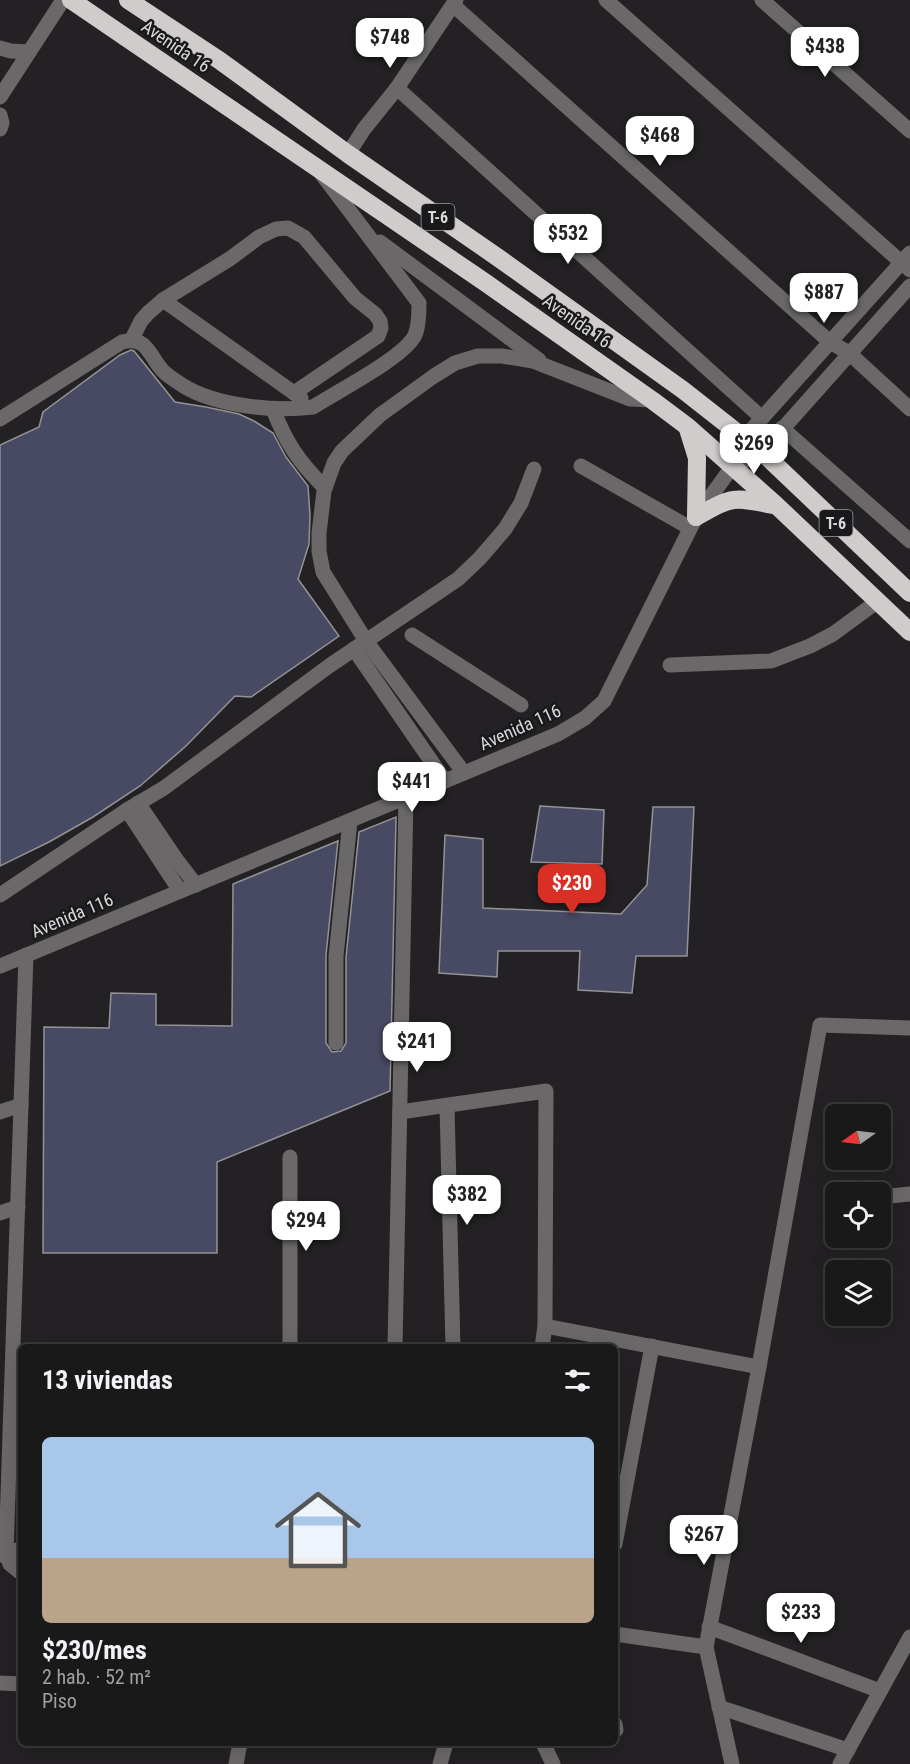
<!DOCTYPE html>
<html lang="es">
<head>
<meta charset="utf-8">
<style>
  body { margin:0; font-family:"Roboto Condensed",sans-serif; background:#232223; color:#f1f3f6; height:100vh; display:flex; flex-direction:column; font-size:22px; white-space:nowrap }
  * { box-sizing:border-box; margin:0 }
  p { font-size:20px; color:#9fa0a2 }
  .icon { flex:none; width:33px; height:33px; fill:none; stroke:currentColor; stroke-width:2; stroke-linecap:round; stroke-linejoin:round }
  .map { position:relative; flex:1; overflow:hidden }
  .panel { position:absolute; left:18px; top:1344px; width:600px; height:402px; display:flex; flex-direction:column; background:#1a191a; border-radius:9px; box-shadow:0 6px 24px #0002,0 0 0 2px #383839 }
  .panel>* { flex:none }
  .needle { width:39px; rotate:256deg }
  .controls { position:absolute; left:825px; top:1104px; display:grid; gap:12px }
  .controls a { display:grid; place-items:center; width:66px; height:66px; border-radius:9px; background:#1a191a; box-shadow:0 6px 24px #0002,0 0 0 2px #383839; font-size:30px }
  .price { position:absolute; translate:-50% -51px; padding:0 14px; border-radius:12px; background:#fff; color:#222; font-size:20px; line-height:39px; filter:drop-shadow(0 2px 3px #0008) }
  .price::after { content:''; position:absolute; left:50%; top:36px; width:18px; height:14px; margin-left:-9px; background:inherit; clip-path:polygon(0 0,100% 0,50% 100%) }
  .price.active { background:#d93025; color:#fff }
  ul { padding:0; list-style:none }
  li { display:grid; align-content:center; gap:12px; height:318px; padding:0 24px }
  li span { display:grid; place-items:center; height:186px; border-radius:9px; color:#555 }
  li>.icon { margin-inline-start:auto }
  span .icon { width:108px; height:108px; fill:#fffc; stroke-width:1 }
  li b { font-size:26px }
  h2 { display:flex; justify-content:space-between; align-items:center; height:72px; padding:0 24px; font-size:26px }
  .map>svg:first-child { display:block }
  .building { fill:#484962; stroke:#939396; stroke-width:1.5 }
  .lines { fill:none; stroke-linecap:round; stroke-linejoin:round }
  .minor { stroke:#6a6868; stroke-width:15 }
  .highway { stroke:#d0cccc; stroke-width:18 }
  .labels { text-anchor:middle; dominant-baseline:central; stroke-width:5; stroke-linejoin:round; paint-order:stroke }
  .shield { fill:#19181a; stroke:#9f9ea0; stroke-width:1.5 }
  .shield-label { font-size:16px; font-weight:bold; fill:#d9d8da }
  .street-label { font-size:18px; fill:#d9d8da; stroke:#19181a }
</style>
</head>
<body>
<div class="map">
<svg width="910" height="1764" viewBox="0 0 910 1764">
  <rect width="100%" height="100%" fill="#232123"/>
  <g class="building">
    <polygon points="131,350 134,351 175,402 206,407 239,414 254,421 273,433 286,457 308,486 310,515 309,544 298,579 339,636 251,697 235,696 186,746 140,786 93,817 49,842 0,866 0,445 39,427 43,412 120,355"/>
    <polygon points="540,806 604,810 602,864 531,862"/>
    <polygon points="653,807 694,807 687,956 636,956 632,993 578,990 580,951 498,951 497,977 439,973 445,835 483,839 483,908 621,914 647,885"/>
    <polygon points="396,817 390,1091 217,1162 217,1253 43,1253 44,1027 109,1028 111,993 156,994 156,1025 232,1026 233,884 338,841 326,955 326,1043 332,1052 341,1051 346,1043 346,957 359,832"/>
  </g>
  <g class="lines">
    <g class="minor">
      <polyline points="606,0 910,270"/>
      <polyline points="762,0 910,131"/>
      <polyline points="453,5 830,342 849,353 910,409"/>
      <polyline points="0,48 11,51 29,52"/>
      <polyline points="397,88 762,418"/>
      <polyline points="0,97 63,0"/>
      <polyline points="0,115 2,123 0,129"/>
      <polyline points="348,154 364,129 397,88 456,0"/>
      <polyline points="380,242 539,360"/>
      <polyline points="163,300 301,398"/>
      <polyline points="132,339 141,321 148,313 163,300 231,258 259,237 276,229 288,228 304,237 355,298 375,314 380,321 381,328 378,336 294,393"/>
      <path d="M 273,409 C 286,443 299,462 325,488"/>
      <path d="M 0,419 L 122,342 C 147,335 149,356 163,371 C 168,376 176,381 182,385 C 215,406 275,412 313,407 C 336,392 405,357 415,335 C 419,326 419,313 419,303 L 321,173"/>
      <polyline points="782,428 910,541"/>
      <polyline points="581,466 690,528"/>
      <polyline points="732,467 762,452 910,286"/>
      <polyline points="412,635 521,705"/>
      <polyline points="354,649 445,781"/>
      <polyline points="670,665 771,661 810,646 833,634 878,601"/>
      <polyline points="464,773 366,641 458,579 480,558 505,529 521,503 534,469"/>
      <polyline points="138,803 176,859 196,885"/>
      <polyline points="127,810 180,891"/>
      <polyline points="0,895 127,810 164,788 329,666 366,641 323,572 319,551 319,533 324,491 334,463 342,451 380,415 434,376 455,363 478,356 502,356 533,361 630,399 652,400"/>
      <polyline points="0,966 558,734 585,718 604,701 696,517 732,467 744,438 910,253"/>
      <polyline points="336,1043 336,956 350,821"/>
      <polyline points="447,1106 453,1347"/>
      <polyline points="0,1112 21,1105"/>
      <polyline points="400,1112 546,1091 545,1326 542,1347"/>
      <polyline points="290,1157 290,1347"/>
      <polyline points="880,1197 910,1194"/>
      <polyline points="0,1213 18,1207"/>
      <polyline points="545,1326 759,1367"/>
      <polyline points="395,1347 406,797"/>
      <polyline points="615,1544 652,1346"/>
      <polyline points="0,1555 21,1549"/>
      <polyline points="21,1573 10,1564 6,1554 26,955"/>
      <polyline points="709,1627 880,1691"/>
      <polyline points="615,1634 706,1647"/>
      <polyline points="0,1683 21,1684"/>
      <polyline points="719,1707 848,1750"/>
      <polyline points="615,1724 616,1730"/>
      <polyline points="543,1743 553,1764"/>
      <polyline points="236,1764 240,1743"/>
      <polyline points="440,1764 446,1743"/>
      <polyline points="732,1764 706,1647 759,1367 820,1025 910,1028"/>
      <polyline points="840,1764 910,1637"/>
    </g>
    <g class="highway">
      <polyline points="71,0 486,283 652,400 688,427 776,505 910,632"/>
      <polyline points="128,0 219,60 348,154 500,259 683,390 762,452 910,593"/>
      <polyline points="688,429 697,458 696,517"/>
      <path d="M 696,517 C 732,497 732,496 773,505"/>
    </g>
  </g>
  <g class="labels">
    <g class="shield">
      <rect x="421.5" y="204" width="33" height="26" rx="4.5"/>
      <rect x="819.5" y="510" width="33" height="26" rx="4.5"/>
    </g>
    <g class="shield-label">
      <text x="438" y="217">T-6</text>
      <text x="836" y="523">T-6</text>
    </g>
    <g class="street-label">
      <text transform="translate(176 46) rotate(34)">Avenida 16</text>
      <text transform="translate(577 321) rotate(35)">Avenida 16</text>
      <text transform="translate(520 727) rotate(-24)">Avenida 116</text>
      <text transform="translate(72 915) rotate(-23)">Avenida 116</text>
    </g>
  </g>
</svg>
<div class="controls">
<a><svg class="needle" viewBox="-14 -14 28 28"><path d="M0-13l5 13h-10z" fill="#e53935"/><path d="M0 13l5-13h-10z" fill="#9fa0a2"/></svg></a>
<a><svg class="icon" aria-label="locate" viewBox="0 0 24 24"><circle cx="12" cy="12" r="6"/><path d="M12 2v4M12 18v4M2 12h4M18 12h4"/></svg></a>
<a><svg class="icon" aria-label="layers" viewBox="0 0 24 24"><path d="M12 4l9 5-9 5-9-5zM3 14l9 5 9-5"/></svg></a>
</div>
<b class="price" style="left:390px;top:69px">$748</b>
<b class="price" style="left:825px;top:78px">$438</b>
<b class="price" style="left:660px;top:167px">$468</b>
<b class="price" style="left:568px;top:265px">$532</b>
<b class="price" style="left:824px;top:324px">$887</b>
<b class="price" style="left:754px;top:475px">$269</b>
<b class="price" style="left:412px;top:813px">$441</b>
<b class="price active" style="left:572px;top:915px">$230</b>
<b class="price" style="left:417px;top:1073px">$241</b>
<b class="price" style="left:467px;top:1226px">$382</b>
<b class="price" style="left:306px;top:1252px">$294</b>
<b class="price" style="left:704px;top:1566px">$267</b>
<b class="price" style="left:801px;top:1644px">$233</b>
<section class="panel">
<h2>13 viviendas<svg class="icon" aria-label="filters" viewBox="0 0 24 24"><path d="M4 7h16M4 17h16"/><circle cx="9" cy="7" r="2"/><circle cx="15" cy="17" r="2"/></svg></h2>
<ul>
<li><span style="background:linear-gradient(#a9c7e8 65%,#b9a48a 0)"><svg class="icon" aria-label="home" viewBox="0 0 24 24"><path d="M3 11l9-7 9 7M6 9v11h12V9"/></svg></span><div><b>$230/mes</b><p>2 hab. · 52 m²</p><p>Piso</p></div></li>
</ul>
</section>
</div>
</body>
</html>
